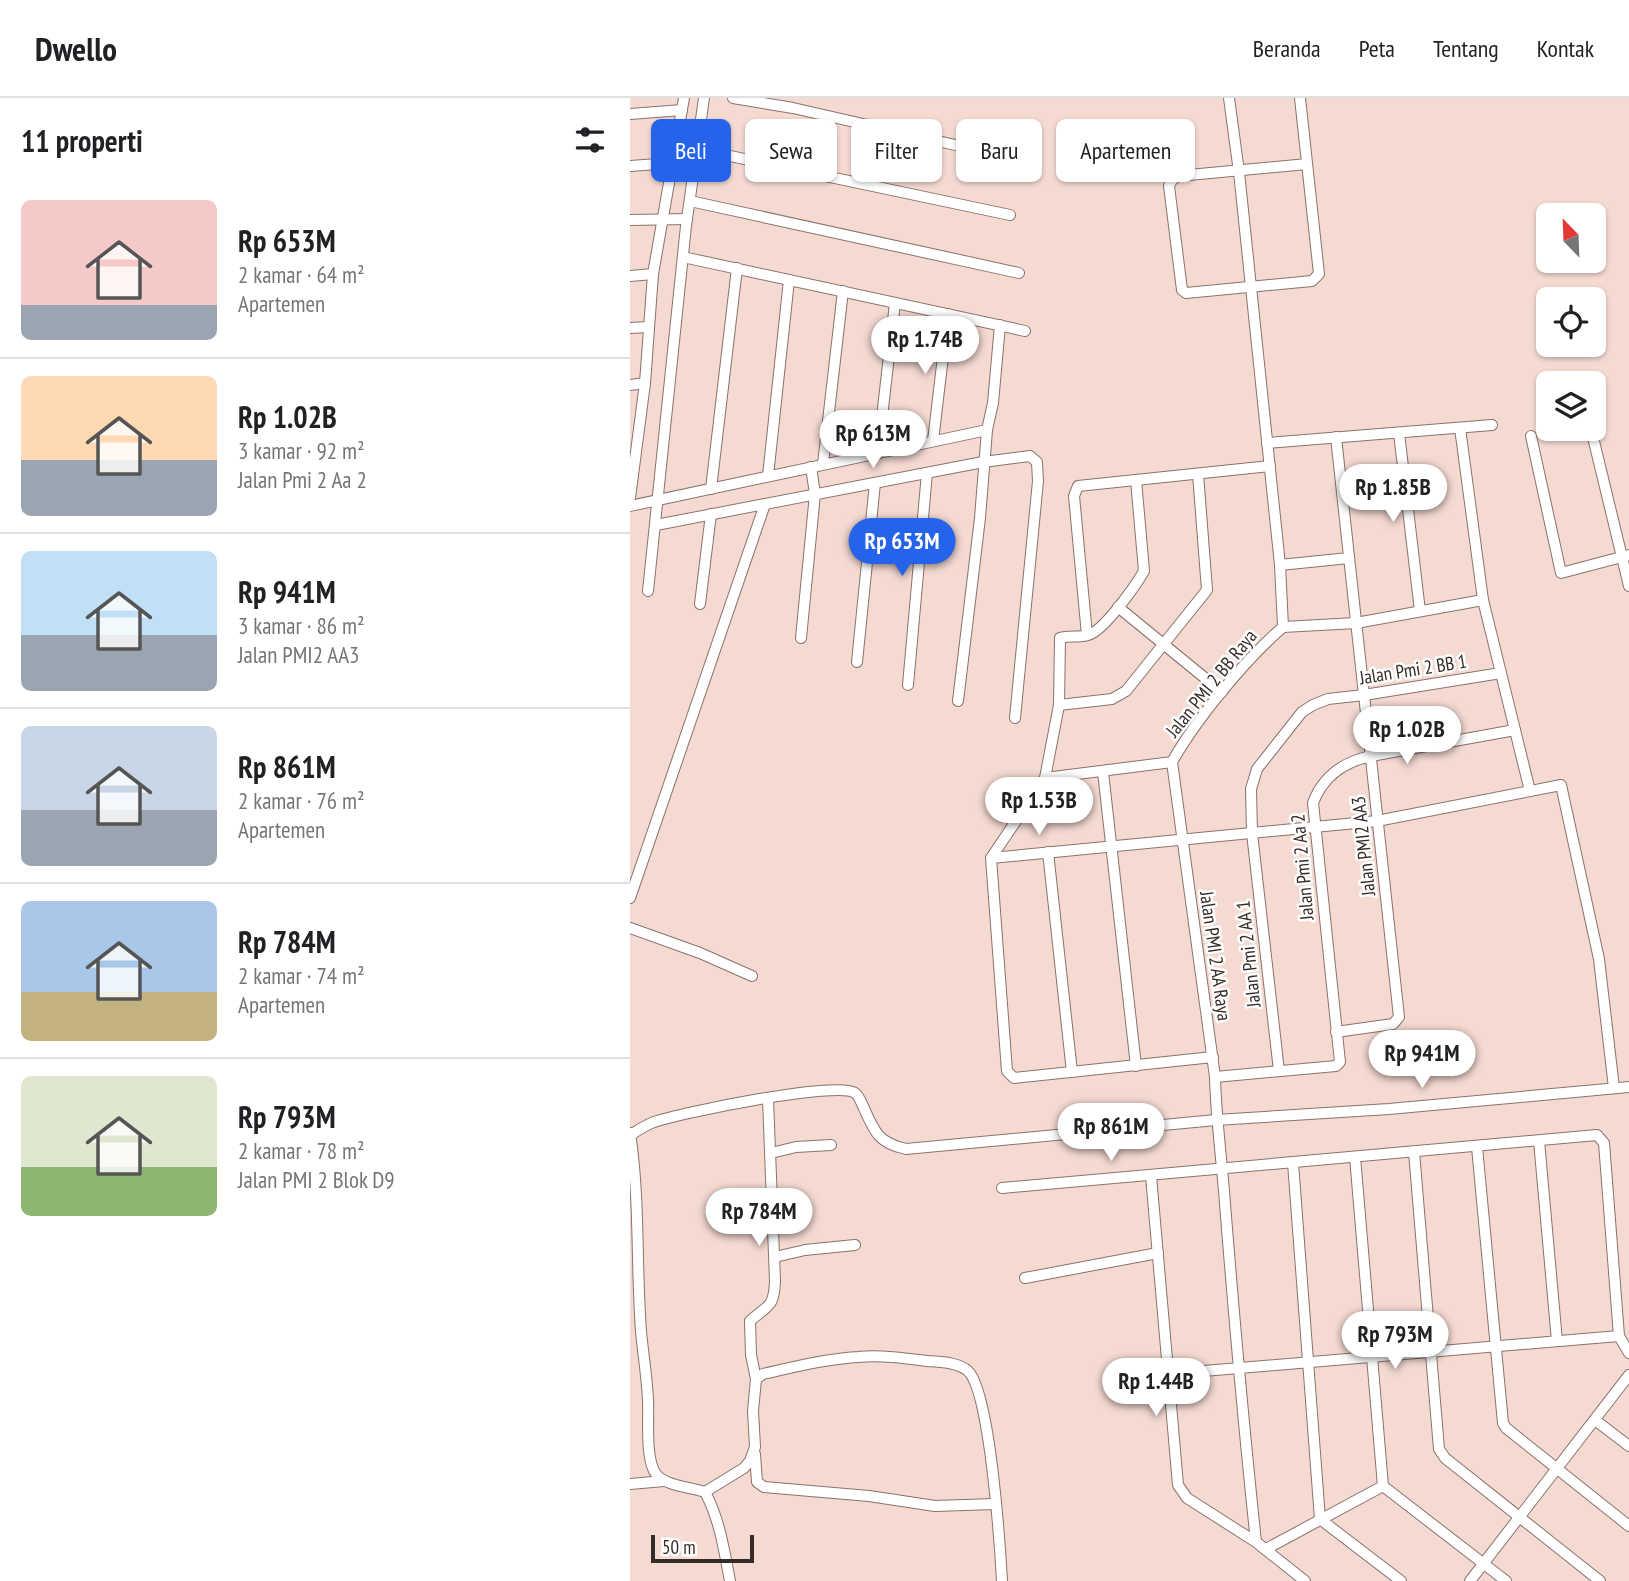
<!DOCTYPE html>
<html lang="id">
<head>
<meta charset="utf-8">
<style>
  body { margin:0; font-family:"PT Sans Narrow",sans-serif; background:#f6f6f6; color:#202124; height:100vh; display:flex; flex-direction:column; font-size:26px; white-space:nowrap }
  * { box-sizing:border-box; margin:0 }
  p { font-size:23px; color:#757577 }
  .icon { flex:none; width:38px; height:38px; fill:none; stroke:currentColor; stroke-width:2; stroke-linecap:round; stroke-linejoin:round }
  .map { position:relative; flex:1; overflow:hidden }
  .side { display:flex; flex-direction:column; background:#fff; width:630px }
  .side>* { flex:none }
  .banner { position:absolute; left:21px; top:21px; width:665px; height:63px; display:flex; gap:14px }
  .needle { width:46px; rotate:337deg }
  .controls { position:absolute; left:906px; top:105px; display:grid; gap:14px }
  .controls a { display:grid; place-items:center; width:70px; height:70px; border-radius:10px; background:#fff; box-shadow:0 2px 5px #0004; font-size:35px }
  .scale { position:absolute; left:21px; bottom:18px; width:103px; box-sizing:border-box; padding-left:7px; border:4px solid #352b28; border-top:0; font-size:19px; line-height:24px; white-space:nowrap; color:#352b28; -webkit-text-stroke:5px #fff; paint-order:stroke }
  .price { position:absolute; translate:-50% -60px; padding:0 16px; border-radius:24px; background:#fff; color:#222; font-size:23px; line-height:46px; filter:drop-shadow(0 2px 4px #0008) }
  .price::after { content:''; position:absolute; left:50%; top:42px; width:21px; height:16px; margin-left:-10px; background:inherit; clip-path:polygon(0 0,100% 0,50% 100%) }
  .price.current { background:#2563eb; color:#fff }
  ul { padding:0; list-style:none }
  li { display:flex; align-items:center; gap:21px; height:175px; padding:0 21px }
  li+li { border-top:2px solid #e0e0e0 }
  li span { display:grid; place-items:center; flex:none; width:196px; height:140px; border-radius:10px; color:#555 }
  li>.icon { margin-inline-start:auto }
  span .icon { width:84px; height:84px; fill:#fffc; stroke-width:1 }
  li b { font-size:30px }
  h2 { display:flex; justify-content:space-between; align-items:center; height:84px; padding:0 21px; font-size:30px }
  .pill { padding:0 24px; border-radius:10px; background:#fff; box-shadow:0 2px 5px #0004; font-size:24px; line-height:63px }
  .pill.current { background:#2563eb; color:#fff }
  header { display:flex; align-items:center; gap:42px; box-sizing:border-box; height:98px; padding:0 35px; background:#fff; border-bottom:2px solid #e0e0e0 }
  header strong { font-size:33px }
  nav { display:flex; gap:38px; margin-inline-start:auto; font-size:24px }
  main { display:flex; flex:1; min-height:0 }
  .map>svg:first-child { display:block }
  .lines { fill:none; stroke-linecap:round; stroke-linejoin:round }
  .minor-casing { stroke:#8a726b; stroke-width:12 }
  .minor { stroke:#fff; stroke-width:10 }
  .labels { text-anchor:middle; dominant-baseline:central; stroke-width:5; stroke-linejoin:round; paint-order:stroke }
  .street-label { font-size:19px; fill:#352b28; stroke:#fff }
</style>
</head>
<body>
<header>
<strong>Dwello</strong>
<nav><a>Beranda</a><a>Peta</a><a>Tentang</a><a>Kontak</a></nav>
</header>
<main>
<section class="side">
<h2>11 properti<svg class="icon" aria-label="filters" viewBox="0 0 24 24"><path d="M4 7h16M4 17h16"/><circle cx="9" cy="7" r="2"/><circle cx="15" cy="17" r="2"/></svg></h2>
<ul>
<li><span style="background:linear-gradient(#f6c9c9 75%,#9aa5b1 0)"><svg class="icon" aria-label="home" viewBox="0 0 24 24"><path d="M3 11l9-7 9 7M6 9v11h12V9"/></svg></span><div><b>Rp 653M</b><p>2 kamar · 64 m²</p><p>Apartemen</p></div></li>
<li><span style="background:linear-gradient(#ffd9b3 60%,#9aa5b1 0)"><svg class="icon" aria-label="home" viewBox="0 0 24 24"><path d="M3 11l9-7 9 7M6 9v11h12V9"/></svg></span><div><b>Rp 1.02B</b><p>3 kamar · 92 m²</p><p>Jalan Pmi 2 Aa 2</p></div></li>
<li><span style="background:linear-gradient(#bfe0f5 60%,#9aa5b1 0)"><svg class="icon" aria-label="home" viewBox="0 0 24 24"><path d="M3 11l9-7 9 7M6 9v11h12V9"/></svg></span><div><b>Rp 941M</b><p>3 kamar · 86 m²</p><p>Jalan PMI2 AA3</p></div></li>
<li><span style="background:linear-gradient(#c9d6e8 60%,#9aa5b1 0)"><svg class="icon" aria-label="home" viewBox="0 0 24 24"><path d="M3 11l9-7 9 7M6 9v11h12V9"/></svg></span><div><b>Rp 861M</b><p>2 kamar · 76 m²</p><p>Apartemen</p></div></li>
<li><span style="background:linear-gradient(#a9c7e8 65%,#c2b280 0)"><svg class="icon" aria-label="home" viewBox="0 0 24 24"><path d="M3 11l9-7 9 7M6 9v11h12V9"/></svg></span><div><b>Rp 784M</b><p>2 kamar · 74 m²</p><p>Apartemen</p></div></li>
<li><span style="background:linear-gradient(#dfe7d0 65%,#8fb573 0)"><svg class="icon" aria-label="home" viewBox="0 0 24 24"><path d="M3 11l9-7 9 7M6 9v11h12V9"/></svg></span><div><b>Rp 793M</b><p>2 kamar · 78 m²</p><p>Jalan PMI 2 Blok D9</p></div></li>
</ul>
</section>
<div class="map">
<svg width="999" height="1483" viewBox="0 0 999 1483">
  <rect width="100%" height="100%" fill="#f5dad2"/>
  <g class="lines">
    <defs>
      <g id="minor">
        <polyline points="103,0 163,10 378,59"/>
        <polyline points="599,0 609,74 650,467 653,529"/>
        <polyline points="670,0 689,176 682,183 556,195 552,192 539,88 542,82 548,78 677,66"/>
        <polyline points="0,16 52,12"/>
        <polyline points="67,51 380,117"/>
        <polyline points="0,68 42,65"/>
        <polyline points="60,103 389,175"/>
        <polyline points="0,122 57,121"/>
        <polyline points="53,159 395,233"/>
        <polyline points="0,178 23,176"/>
        <polyline points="0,230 19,229"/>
        <polyline points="0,287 15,285"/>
        <polyline points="830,330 853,502 900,693"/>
        <polyline points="961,331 999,488"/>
        <polyline points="769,335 790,513"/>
        <polyline points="901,338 931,475 999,457"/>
        <polyline points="303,343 318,216"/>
        <polyline points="637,345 862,327"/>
        <polyline points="248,354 265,205"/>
        <polyline points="193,366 213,193"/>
        <polyline points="138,378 159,182"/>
        <polyline points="81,391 107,170"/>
        <polyline points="0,400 15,285 23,176 54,0"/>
        <polyline points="0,408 357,332 363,305 370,227"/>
        <polyline points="26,427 353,364 400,358 407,364 408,383 385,620"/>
        <polyline points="650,467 719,460"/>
        <polyline points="18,493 56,128 74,0"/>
        <polyline points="70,506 81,416"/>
        <polyline points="488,509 592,594"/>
        <polyline points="457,537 444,398 448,388 640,368"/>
        <polyline points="171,540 185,396 181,369"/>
        <polyline points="227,564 245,385"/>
        <polyline points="278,587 297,375"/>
        <polyline points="328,603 350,420 357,332"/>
        <polyline points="429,607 482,601 496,593 577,492 568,376"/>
        <polyline points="473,674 506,968"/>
        <polyline points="415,680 542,664"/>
        <polyline points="418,754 442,974"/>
        <path d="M 361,760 L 415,680 L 429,607 L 430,540 C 439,537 449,540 458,537 C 474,533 506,487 514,473 L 506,382"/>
        <polyline points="0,800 135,406"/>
        <polyline points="0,830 70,855 122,878"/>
        <polyline points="706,934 763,926 769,919 706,339"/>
        <polyline points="583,959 384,980 377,973 361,760 747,723 931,687 969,861 984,990"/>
        <polyline points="649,973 622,735 621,691 627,671 672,614 683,607 698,601 734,597 871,575"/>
        <path d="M 585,979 L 706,968 L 710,964 L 683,705 C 693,678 713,664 741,658 L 885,632"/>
        <path d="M 0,1035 C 10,1100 6,1167 11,1233 C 13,1256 17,1279 18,1302 C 19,1320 15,1362 26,1376 C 35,1388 61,1389 75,1394 C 90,1422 94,1452 100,1483"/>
        <path d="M 1,1037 C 8,1032 16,1027 24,1024 C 50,1015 209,982 225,995 C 229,998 231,1004 233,1008 C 244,1033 248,1045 276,1051 L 586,1022 L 759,1011 L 999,989"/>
        <polyline points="909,1043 927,1243"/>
        <polyline points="847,1049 873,1325 876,1330 999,1428"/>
        <polyline points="784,1054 809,1351 815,1360 970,1483"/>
        <polyline points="141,1055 166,1049 201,1047"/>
        <polyline points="725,1059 753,1388 876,1483"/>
        <polyline points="663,1065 690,1421 771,1483"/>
        <polyline points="521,1078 548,1387 557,1400 626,1444 675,1483"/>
        <polyline points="372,1090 967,1037 974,1045 989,1238 999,1255"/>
        <polyline points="145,1159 175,1152 225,1147"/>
        <polyline points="395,1180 528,1155"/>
        <polyline points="538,1276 989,1238"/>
        <path d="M 126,1281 L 121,1257 L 120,1223 C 138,1207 144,1210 145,1183 L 138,1001"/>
        <polyline points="965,1322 999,1348"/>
        <polyline points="125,1356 127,1384 134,1389 239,1398 305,1408 365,1406"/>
        <polyline points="0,1386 34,1383"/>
        <path d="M 75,1394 L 114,1370 L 120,1363 L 125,1349 L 123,1313 L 126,1281 L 133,1276 C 164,1269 195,1261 228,1259 C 251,1257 274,1260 297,1263 C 310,1264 328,1264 338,1273 C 360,1294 370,1447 372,1483"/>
        <path d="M 626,1444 C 614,1331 604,1219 595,1106 C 592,1063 586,1021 585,979 L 542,664 C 567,620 615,562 653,529 L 726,525 L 853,502"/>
        <polyline points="636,1451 753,1388"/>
        <polyline points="840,1483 999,1277"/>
      </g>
    </defs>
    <use href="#minor" class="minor-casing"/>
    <use href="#minor" class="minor"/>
  </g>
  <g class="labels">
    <g class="street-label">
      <text transform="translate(783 571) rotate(-9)">Jalan Pmi 2 BB 1</text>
      <text transform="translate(581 585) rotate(-51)">Jalan PMI 2 BB Raya</text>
      <text transform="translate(733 748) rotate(-96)">Jalan PMI2 AA3</text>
      <text transform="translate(672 769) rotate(-95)">Jalan Pmi 2 Aa 2</text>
      <text transform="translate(618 856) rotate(-96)">Jalan Pmi 2 AA 1</text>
      <text transform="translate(586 858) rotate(82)">Jalan PMI 2 AA Raya</text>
    </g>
  </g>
</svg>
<div class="controls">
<a><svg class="needle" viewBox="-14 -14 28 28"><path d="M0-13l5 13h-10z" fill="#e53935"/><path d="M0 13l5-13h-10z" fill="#757577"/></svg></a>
<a><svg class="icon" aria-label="locate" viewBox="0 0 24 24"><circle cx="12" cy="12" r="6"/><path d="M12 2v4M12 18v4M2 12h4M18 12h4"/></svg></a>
<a><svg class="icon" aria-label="layers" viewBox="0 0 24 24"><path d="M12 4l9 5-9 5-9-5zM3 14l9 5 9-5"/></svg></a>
</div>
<div class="scale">50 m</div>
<b class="price" style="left:295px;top:278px">Rp 1.74B</b>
<b class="price" style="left:243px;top:372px">Rp 613M</b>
<b class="price" style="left:763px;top:426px">Rp 1.85B</b>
<b class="price current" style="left:272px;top:480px">Rp 653M</b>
<b class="price" style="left:777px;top:668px">Rp 1.02B</b>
<b class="price" style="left:409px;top:739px">Rp 1.53B</b>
<b class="price" style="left:792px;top:992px">Rp 941M</b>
<b class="price" style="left:481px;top:1065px">Rp 861M</b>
<b class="price" style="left:129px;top:1150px">Rp 784M</b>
<b class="price" style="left:765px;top:1273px">Rp 793M</b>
<b class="price" style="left:526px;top:1320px">Rp 1.44B</b>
<div class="banner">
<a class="pill current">Beli</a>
<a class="pill">Sewa</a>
<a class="pill">Filter</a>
<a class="pill">Baru</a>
<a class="pill">Apartemen</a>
</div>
</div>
</main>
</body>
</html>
